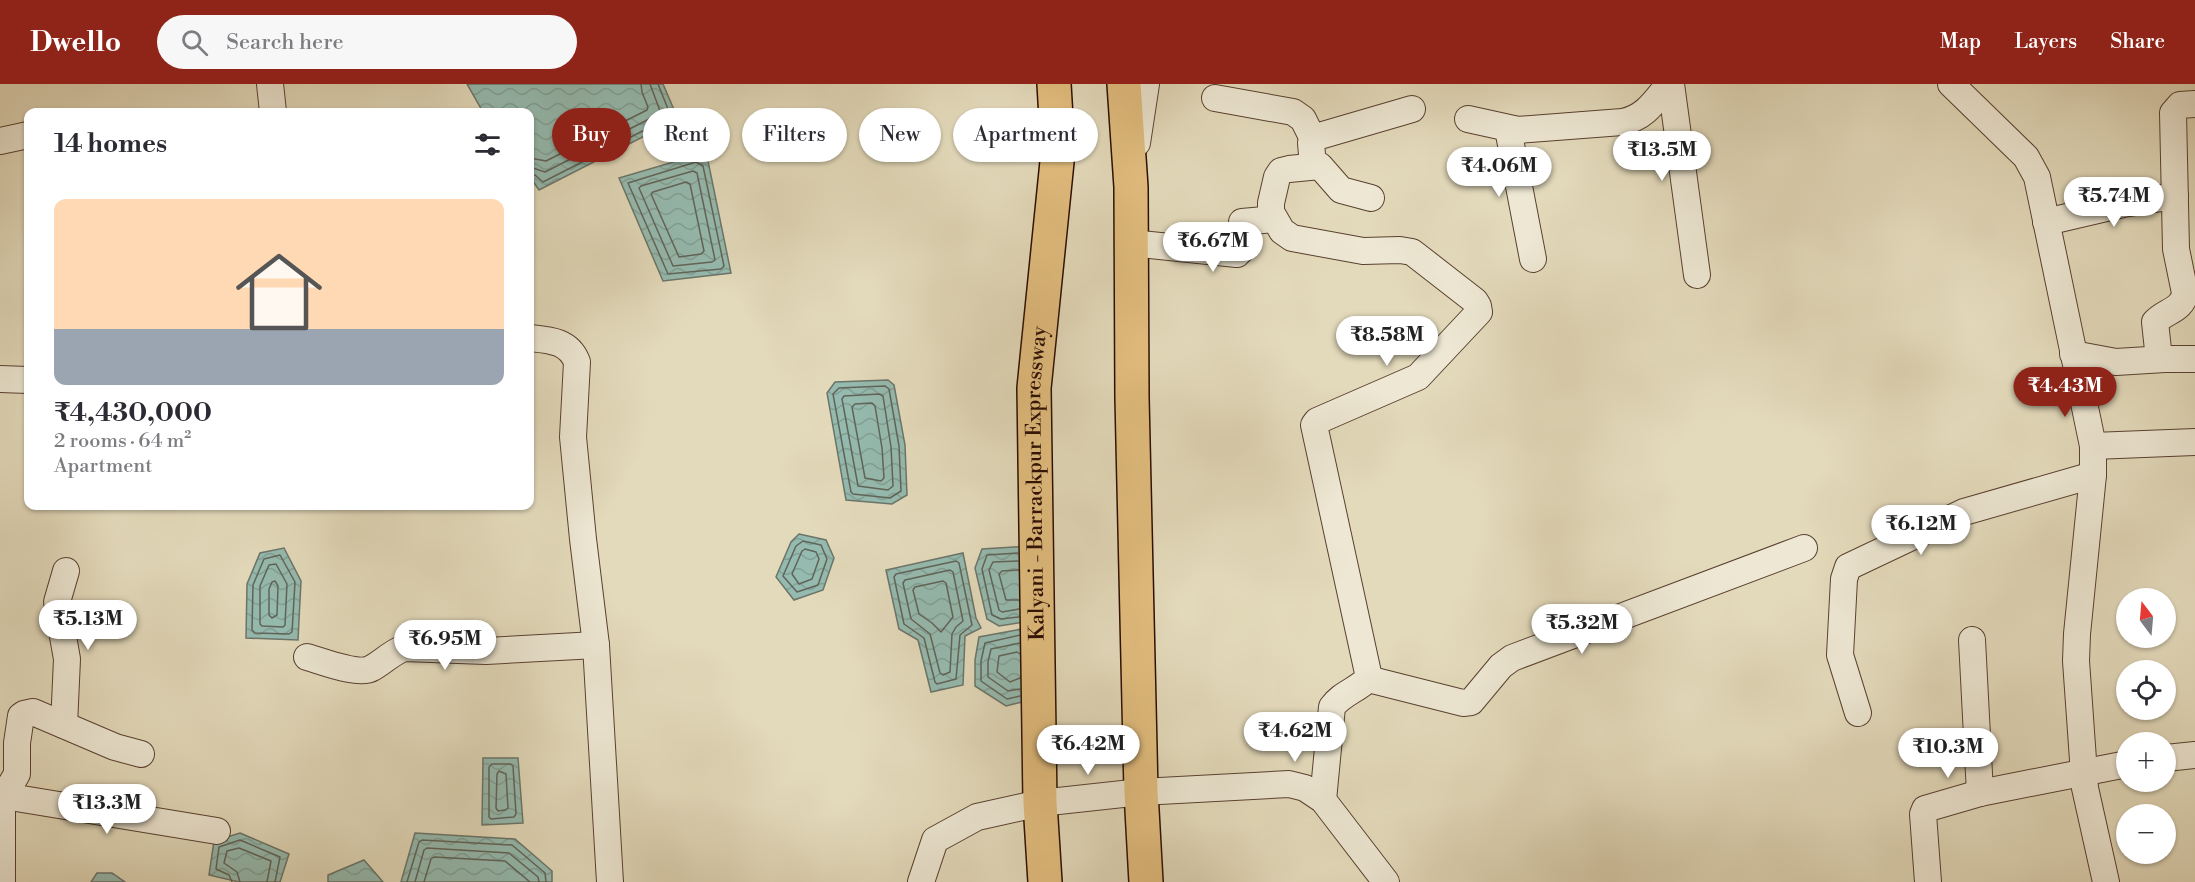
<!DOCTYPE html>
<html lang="en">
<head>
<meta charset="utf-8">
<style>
  body { margin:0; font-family:"Libre Bodoni",serif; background:#f7f7f7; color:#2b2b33; height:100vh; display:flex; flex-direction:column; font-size:22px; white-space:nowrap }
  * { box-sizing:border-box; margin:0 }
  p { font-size:20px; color:#7c7c81 }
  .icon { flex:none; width:33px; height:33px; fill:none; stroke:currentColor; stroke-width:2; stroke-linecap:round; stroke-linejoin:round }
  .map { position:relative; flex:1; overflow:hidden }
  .details { position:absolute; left:24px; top:24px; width:510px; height:402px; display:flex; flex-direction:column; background:#fff; border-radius:12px; box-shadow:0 2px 4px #0004 }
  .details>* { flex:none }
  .top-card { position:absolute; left:552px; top:24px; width:570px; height:54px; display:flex; gap:12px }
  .needle { width:39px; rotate:344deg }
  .tools { position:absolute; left:2116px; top:504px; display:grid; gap:12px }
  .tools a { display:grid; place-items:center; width:60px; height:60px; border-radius:50%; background:#fff; box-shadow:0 2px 4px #0004; font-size:30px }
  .price { position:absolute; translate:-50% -51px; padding:0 14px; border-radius:21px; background:#fff; color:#222; font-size:20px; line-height:39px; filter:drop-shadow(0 2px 3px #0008) }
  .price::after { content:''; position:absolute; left:50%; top:36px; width:18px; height:14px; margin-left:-9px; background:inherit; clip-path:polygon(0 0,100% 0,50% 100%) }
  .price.selected { background:#8f2418; color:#fff }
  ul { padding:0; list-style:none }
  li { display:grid; align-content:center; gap:12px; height:318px; padding:0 30px }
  li span { display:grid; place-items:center; height:186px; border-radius:12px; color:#555 }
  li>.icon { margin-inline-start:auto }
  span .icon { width:108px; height:108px; fill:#fffc; stroke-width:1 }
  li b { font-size:26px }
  h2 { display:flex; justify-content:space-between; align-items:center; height:72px; padding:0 30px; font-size:26px }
  .chip { padding:0 21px; border-radius:27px; background:#fff; box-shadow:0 2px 4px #0004; font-size:21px; line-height:54px }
  .chip.selected { background:#8f2418; color:#fff }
  header { display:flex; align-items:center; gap:36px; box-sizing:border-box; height:84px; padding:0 30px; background:#8f2418; color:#fff }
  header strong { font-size:28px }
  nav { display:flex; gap:33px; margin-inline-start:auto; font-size:21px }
  .search { width:420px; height:54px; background:#f7f7f7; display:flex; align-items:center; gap:15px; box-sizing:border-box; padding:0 21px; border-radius:33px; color:#7c7c81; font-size:22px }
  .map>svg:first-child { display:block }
  .water { fill:url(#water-waves); stroke:#6b756a; stroke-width:1.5 }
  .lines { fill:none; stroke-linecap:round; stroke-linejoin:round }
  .shore { stroke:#606459; stroke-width:1.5 }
  .minor-casing { stroke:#594030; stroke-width:28 }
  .highway-casing { stroke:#2b0d02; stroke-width:36 }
  .minor { stroke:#ede7d3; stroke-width:26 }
  .highway { stroke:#e2bd7e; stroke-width:33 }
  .labels { text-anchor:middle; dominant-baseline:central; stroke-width:4.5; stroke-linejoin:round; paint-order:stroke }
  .street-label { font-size:21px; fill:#2b0d02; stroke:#ede7d3 }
</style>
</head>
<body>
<header>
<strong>Dwello</strong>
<div class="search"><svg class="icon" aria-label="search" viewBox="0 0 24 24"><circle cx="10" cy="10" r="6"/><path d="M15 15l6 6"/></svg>Search here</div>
<nav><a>Map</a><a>Layers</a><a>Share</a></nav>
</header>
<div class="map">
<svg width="2195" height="798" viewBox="0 0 2195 798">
  <defs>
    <pattern id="water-waves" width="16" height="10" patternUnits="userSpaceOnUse" patternTransform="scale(1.5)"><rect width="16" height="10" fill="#95bbb0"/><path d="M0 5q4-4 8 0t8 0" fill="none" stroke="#81a096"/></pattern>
  </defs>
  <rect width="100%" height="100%" fill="#e3dabb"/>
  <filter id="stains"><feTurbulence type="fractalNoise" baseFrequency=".00333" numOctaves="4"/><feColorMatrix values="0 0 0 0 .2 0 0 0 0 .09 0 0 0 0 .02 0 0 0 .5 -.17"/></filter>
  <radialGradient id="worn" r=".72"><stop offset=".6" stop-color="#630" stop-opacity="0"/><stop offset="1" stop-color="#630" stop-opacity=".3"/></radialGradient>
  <g class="water">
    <polygon points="467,0 663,0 678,35 539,106 530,93 530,28 483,28"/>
    <polygon points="697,71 708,77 731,189 663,197 619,94"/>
    <polygon points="888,296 894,301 905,361 907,411 892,420 846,416 827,309 835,298"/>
    <polygon points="799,450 826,456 834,474 823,506 794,516 776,493 791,458"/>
    <polygon points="1032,462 1050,534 999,542 987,535 975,484 982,465"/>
    <polygon points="284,464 301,497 298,556 246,554 247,500 260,469"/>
    <polygon points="963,469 976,534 981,544 965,552 963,601 931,608 918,556 899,545 886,486"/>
    <polygon points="1027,544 1035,615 1006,622 975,602 975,576 979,553"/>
    <polygon points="483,674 518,674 523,739 482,741"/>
    <polygon points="240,749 289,770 280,798 239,798 209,791 214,757"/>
    <polygon points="415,749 515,755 552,787 552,798 401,798"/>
    <polygon points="364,776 383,798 328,798 328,791"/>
    <polygon points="97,789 112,789 125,798 91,798"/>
  </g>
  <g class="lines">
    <g class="shore">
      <polyline points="530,74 546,77 647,26 648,23 642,8 641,0"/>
      <polygon points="696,78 703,82 724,182 721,185 668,190 628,99"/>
      <polyline points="530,83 545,88 659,30 660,27 650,0"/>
      <polygon points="693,87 697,89 715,176 712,178 673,182 639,104 641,102"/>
      <polyline points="530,91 535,91 543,98 668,34 670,30 658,0"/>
      <polygon points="686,98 690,100 704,167 701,170 679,173 651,110 653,108"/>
      <polygon points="885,302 889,305 899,362 901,407 890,414 853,410 851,408 833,310 839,304"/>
      <polygon points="879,310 883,312 891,363 893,402 888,406 858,402 842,315 844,312"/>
      <polygon points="872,319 875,322 882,364 884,394 881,397 865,394 852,323 855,320"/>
      <polygon points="803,457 821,461 827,475 818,501 797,508 783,492 796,462"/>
      <polygon points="805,465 816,468 819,475 812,495 799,500 792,490 802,467"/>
      <polyline points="1018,469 987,471 982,485 992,531 1001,535 1019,533"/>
      <polygon points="280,471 295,498 292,548 289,550 255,549 252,546 253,501 264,475"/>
      <polygon points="956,477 959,479 972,541 960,551 956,595 937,600 935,598 924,554 904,540 894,493 896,490"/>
      <polyline points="1018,477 993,478 989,486 999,526 1002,528 1019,525"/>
      <polygon points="276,480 287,500 285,541 283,543 262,542 260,540 260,502 269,481"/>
      <polygon points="950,486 953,488 963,537 956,543 952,550 950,588 943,591 940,589 930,550 911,535 903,499 905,496"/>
      <polyline points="1019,486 1002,487 999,490 1006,516 1019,516"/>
      <polygon points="275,497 278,502 277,531 272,534 269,531 269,505 272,498"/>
      <polygon points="943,497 946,499 953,533 941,548 932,539 919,530 913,506 915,503"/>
      <polyline points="1020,551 985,559 981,577 981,597 1007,615 1020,612"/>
      <polyline points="1020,559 991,565 988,578 988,593 1008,607 1020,605"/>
      <polyline points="1020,570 1017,568 999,572 997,588 1010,598 1020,594"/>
      <polygon points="492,680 510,680 513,682 516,730 514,733 491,735 489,733 489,683"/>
      <polygon points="499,687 506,690 508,724 505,726 498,727 496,724 497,690"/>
      <polyline points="232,798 229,791 216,785 219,763 240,756 280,773 275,798"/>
      <polyline points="240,798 237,788 224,779 227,767 239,764 271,777 267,798"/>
      <polyline points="407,798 419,758 422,756 512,761 545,789 546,798"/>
      <polyline points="415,798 424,766 427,764 509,769 538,793 539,798"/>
      <polyline points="424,798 431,775 434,773 505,777 530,798"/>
    </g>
    <defs>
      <g id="minor">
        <polyline points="270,0 273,28"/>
        <polyline points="1671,0 1697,191"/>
        <polyline points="1951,0 2026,73 2037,93 2093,362 2093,391 2077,550 2076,577 2085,704 2106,798"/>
        <polyline points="1215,14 1293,28 1303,35 1313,55"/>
        <path d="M 1468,35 L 1518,46 L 1622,38 C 1645,34 1655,17 1669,0"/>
        <polyline points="1508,45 1533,175"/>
        <polyline points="0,57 28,51"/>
        <polyline points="1137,59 1146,0"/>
        <polyline points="1313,82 1311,59 1316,53 1412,25"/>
        <polyline points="2046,138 2123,120 2175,112"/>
        <polyline points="1131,159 1237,170 1241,166 1242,138 1274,135"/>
        <path d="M 530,254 C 550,256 569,257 577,278 L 573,353 L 583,455 L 596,561 L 610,798"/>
        <polyline points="2073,270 2116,278 2165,275 2195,275"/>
        <path d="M 2159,275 L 2155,238 C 2165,227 2183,226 2185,209 L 2176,165 L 2173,29 L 2180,21 L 2195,20"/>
        <polyline points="0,295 28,296"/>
        <polyline points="2093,362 2195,358"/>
        <polyline points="1972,556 1980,709"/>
        <path d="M 307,573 C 322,577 359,592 372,584 C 383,578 391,569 404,564 L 486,567 L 596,561"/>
        <polyline points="1368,595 1463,619 1471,618 1501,582 1512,574 1804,464"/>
        <polyline points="1858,629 1840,571 1844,495 1848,483 1964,428 2093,391"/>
        <polyline points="64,641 67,575 57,518 66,487"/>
        <polyline points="2166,674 2195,671"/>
        <polyline points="4,712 217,747"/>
        <path d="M 1323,716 L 1332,623 C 1341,610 1357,606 1368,595 L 1368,589 L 1314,341 L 1317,337 L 1418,293 L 1479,228 L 1478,222 L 1475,217 L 1412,168 L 1400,166 L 1363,167 L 1292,154 L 1282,147 L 1271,128 L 1271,119 L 1277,93 L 1281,87 L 1289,85 L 1320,82 L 1341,106 L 1371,114"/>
        <polyline points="2,798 2,721 4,712 17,690 17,659 21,632 24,630 33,628 115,663 141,670"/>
        <polyline points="921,798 935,756 977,733 1040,719 1141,708 1289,700 1305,704 1323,716 1386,798"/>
        <polyline points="1928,798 1923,730 1925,725 1980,709 2127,680"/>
      </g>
      <g id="highway">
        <polyline points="1124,0 1131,103 1132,314 1141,708 1146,798"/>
        <path id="s1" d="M 1045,798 L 1040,719 L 1034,304 L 1058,68 L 1054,0"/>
      </g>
    </defs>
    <use href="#minor" class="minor-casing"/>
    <use href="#highway" class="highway-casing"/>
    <use href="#minor" class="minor"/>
    <use href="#highway" class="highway"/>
  </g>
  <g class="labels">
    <g class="street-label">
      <text stroke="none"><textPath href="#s1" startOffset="399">Kalyani - Barrackpur Expressway</textPath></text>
    </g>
  </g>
  <rect width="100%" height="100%" filter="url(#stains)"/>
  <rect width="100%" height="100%" fill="url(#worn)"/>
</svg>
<div class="tools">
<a><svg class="needle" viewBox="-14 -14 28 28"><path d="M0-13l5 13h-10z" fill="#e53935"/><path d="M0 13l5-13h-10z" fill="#7c7c81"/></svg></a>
<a><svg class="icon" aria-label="locate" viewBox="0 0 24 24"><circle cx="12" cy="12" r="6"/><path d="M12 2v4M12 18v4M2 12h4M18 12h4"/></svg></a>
<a>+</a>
<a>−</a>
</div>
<b class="price" style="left:1662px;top:98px">₹13.5M</b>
<b class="price" style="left:1499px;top:114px">₹4.06M</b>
<b class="price" style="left:2114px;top:144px">₹5.74M</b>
<b class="price" style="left:1213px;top:189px">₹6.67M</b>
<b class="price" style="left:1387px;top:283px">₹8.58M</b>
<b class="price selected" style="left:2065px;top:334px">₹4.43M</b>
<b class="price" style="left:1921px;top:472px">₹6.12M</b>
<b class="price" style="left:88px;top:567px">₹5.13M</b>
<b class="price" style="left:1582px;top:571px">₹5.32M</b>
<b class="price" style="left:445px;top:587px">₹6.95M</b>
<b class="price" style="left:1295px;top:679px">₹4.62M</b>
<b class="price" style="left:1088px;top:692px">₹6.42M</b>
<b class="price" style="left:1948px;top:695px">₹10.3M</b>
<b class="price" style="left:107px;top:751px">₹13.3M</b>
<div class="top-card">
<a class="chip selected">Buy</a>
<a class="chip">Rent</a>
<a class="chip">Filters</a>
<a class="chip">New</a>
<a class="chip">Apartment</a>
</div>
<section class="details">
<h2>14 homes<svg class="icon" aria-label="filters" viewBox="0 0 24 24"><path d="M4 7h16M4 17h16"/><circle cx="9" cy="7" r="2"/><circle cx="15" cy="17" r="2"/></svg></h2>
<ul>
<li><span style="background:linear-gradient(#ffd9b3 70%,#9aa5b1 0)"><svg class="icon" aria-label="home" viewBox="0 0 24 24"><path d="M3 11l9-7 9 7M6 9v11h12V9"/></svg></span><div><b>₹4,430,000</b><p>2 rooms · 64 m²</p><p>Apartment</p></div></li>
</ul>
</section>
</div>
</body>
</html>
